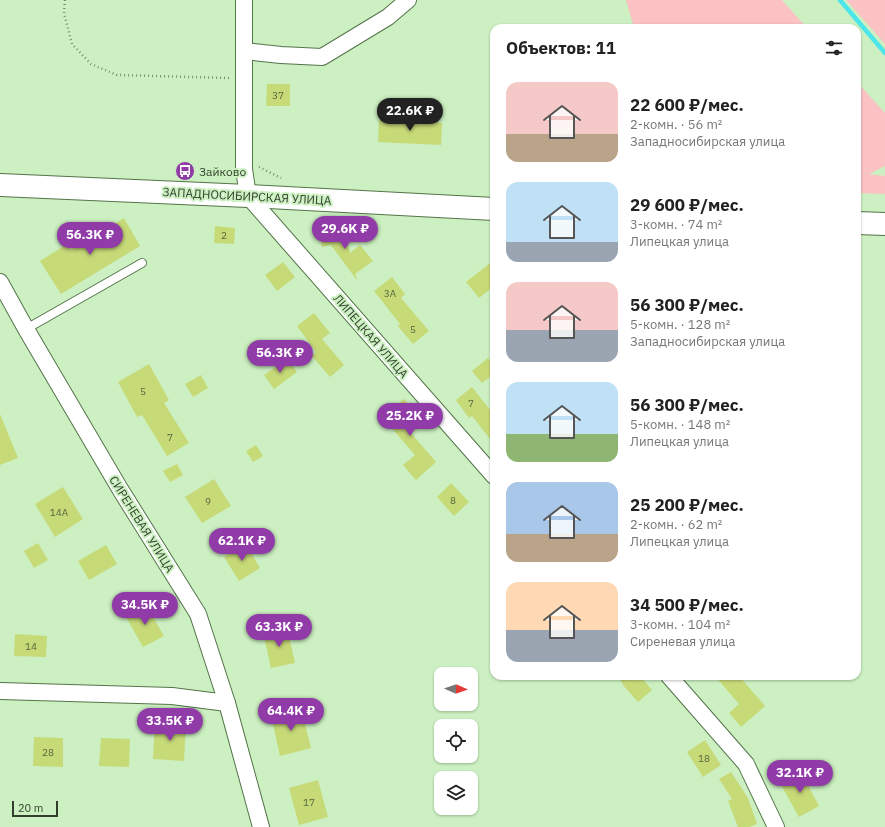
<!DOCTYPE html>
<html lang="ru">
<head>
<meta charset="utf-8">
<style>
  body { margin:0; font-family:"IBM Plex Sans",sans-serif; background:#f6f6f6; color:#222; height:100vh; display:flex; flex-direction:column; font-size:15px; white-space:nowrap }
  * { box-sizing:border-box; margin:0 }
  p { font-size:13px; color:#767676 }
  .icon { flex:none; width:22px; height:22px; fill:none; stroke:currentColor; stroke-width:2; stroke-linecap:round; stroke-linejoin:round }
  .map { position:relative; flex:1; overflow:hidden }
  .panel { position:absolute; left:490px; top:24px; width:371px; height:656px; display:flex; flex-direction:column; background:#fff; border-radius:12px; box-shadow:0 1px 3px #0004 }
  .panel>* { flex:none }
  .needle { width:26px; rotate:92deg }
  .tools { position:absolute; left:434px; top:667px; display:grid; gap:8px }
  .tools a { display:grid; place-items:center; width:44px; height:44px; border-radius:8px; background:#fff; box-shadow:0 1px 3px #0004; font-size:20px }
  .scale { position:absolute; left:12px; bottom:10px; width:46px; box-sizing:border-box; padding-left:4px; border:2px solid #313f2c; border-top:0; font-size:11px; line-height:14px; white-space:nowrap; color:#313f2c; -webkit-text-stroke:3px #ccf0c1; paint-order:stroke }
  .price { position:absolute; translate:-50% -34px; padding:0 9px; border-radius:14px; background:#903ba8; color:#fff; font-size:13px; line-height:26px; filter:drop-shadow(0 1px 2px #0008) }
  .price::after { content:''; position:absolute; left:50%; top:24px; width:12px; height:9px; margin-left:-6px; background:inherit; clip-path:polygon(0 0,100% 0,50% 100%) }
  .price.on { background:#222; color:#fff }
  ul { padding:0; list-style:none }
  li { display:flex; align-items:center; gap:12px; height:100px; padding:0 16px }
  li span { display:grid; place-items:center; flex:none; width:112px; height:80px; border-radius:12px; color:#555 }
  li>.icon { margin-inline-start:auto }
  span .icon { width:48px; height:48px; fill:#fffc; stroke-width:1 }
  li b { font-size:17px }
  h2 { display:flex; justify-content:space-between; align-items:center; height:48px; padding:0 16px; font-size:17px }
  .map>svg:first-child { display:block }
  .green { fill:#fac2c2 }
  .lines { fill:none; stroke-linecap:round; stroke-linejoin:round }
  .stream { stroke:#4ce5ea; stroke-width:4.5 }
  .building { fill:#c7da78 }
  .service-casing { stroke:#54744a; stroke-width:10 }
  .minor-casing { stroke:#54744a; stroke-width:18 }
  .secondary-casing { stroke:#54744a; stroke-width:24 }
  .path { stroke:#799171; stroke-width:2.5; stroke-dasharray:1 3; stroke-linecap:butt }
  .service { stroke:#fff; stroke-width:8 }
  .minor { stroke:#fff; stroke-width:16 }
  .secondary { stroke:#fff; stroke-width:22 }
  .labels { text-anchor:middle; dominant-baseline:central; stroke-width:4; stroke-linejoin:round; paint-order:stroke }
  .number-label { font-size:10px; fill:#56663f }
  .poi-label { font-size:12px; fill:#313f2c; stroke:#ccf0c1; text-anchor:start }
  .street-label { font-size:12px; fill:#313f2c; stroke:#ccf0c1 }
</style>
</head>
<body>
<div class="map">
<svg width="885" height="827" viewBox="0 0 885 827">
  <rect width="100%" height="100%" fill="#ccf0c1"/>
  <g class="green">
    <polygon points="626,0 782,0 807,28 634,28"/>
    <polygon points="846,0 885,0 885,44"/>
    <polygon points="857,82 885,113 885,166 869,174 885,176 885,194 857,193"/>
  </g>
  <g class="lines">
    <polyline class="stream" points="840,0 885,53"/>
  </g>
  <g class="building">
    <polygon points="267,84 290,84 290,106 266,106"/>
    <polygon points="379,120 442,123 441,145 378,142"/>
    <polygon points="124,218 140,246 61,294 40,261 67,244 71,250"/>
    <polygon points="215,226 235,228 234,244 214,243"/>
    <polygon points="343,226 350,253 360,245 373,261 355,274 357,279 356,279 331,245 322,247 319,232"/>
    <polygon points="494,260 494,286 479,298 466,282"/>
    <polygon points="283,262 295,277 277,291 265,275"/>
    <polygon points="392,277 405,294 401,298 429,331 413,344 398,326 400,324 374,291"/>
    <polygon points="314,313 330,333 322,339 344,365 330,377 312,356 316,352 297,326"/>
    <polygon points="488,358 494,366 494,374 482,383 472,371"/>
    <polygon points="287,359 297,372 274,389 264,375"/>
    <polygon points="149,364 169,400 164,403 189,443 167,456 142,415 137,417 118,382"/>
    <polygon points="201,375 208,388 193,397 185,384"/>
    <polygon points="472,387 494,415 494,444 472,416 469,418 456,400"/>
    <polygon points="404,399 424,422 411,433 436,462 416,480 403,465 415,455 382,417"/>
    <polygon points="0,414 18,458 0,465"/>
    <polygon points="256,445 263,456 253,462 246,451"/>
    <polygon points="177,464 183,475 170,482 163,471"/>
    <polygon points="214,479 231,506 202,523 185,497"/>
    <polygon points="451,483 469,502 454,516 437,497"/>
    <polygon points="63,487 83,519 55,537 35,504"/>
    <polygon points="38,543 48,560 34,568 24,551"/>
    <polygon points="246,544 260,568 239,581 224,557"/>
    <polygon points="106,545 117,564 89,580 78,561"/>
    <polygon points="146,605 164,636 143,647 126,617"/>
    <polygon points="287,627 295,663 271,668 263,632"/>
    <polygon points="15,634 47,636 46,657 14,656"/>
    <polygon points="616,676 640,676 652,690 638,702 622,684 623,683"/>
    <polygon points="715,676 739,676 765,706 741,727 729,713 739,704"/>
    <polygon points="301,708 311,748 280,756 271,715"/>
    <polygon points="155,723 186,725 184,761 153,759"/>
    <polygon points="34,737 63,738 63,767 33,766"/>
    <polygon points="101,738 130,739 129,767 99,766"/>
    <polygon points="705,740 721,765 703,777 687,752"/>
    <polygon points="731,772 748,798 757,824 749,827 738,827 728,801 732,799 719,779"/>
    <polygon points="801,772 819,806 799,817 780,783"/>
    <polygon points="318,780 328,817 299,825 289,788"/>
  </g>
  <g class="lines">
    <defs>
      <polyline id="service" points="26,329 142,263"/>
      <g id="minor">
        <polyline points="244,0 244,169 248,196 494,476"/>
        <polyline points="244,51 281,55 322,57 388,17 408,0"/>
        <polyline points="0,282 26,329 120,489 198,614 227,703 261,827"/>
        <polyline points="669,676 746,764 776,827"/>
        <polyline points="0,691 172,696 227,703"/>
      </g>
      <g id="secondary">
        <polyline points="0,185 248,196 494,209"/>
        <polyline points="857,223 885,224"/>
      </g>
    </defs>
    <use href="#service" class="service-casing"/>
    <use href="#minor" class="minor-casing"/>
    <use href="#secondary" class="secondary-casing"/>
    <g class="path">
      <polyline points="65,0 64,13 72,44 91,64 117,75 229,78"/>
      <polyline points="259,167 281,178"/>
    </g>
    <use href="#service" class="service"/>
    <use href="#minor" class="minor"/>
    <use href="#secondary" class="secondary"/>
  </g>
  <defs>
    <symbol id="bus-disc" viewBox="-11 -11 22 22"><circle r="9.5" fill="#903ba8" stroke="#ccf0c1"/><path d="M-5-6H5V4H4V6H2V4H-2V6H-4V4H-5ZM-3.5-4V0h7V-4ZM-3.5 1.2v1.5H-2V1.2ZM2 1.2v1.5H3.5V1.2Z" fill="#fff"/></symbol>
  </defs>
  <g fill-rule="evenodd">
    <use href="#bus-disc" x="174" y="160" width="22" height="22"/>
  </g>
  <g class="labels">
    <g class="number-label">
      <text x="278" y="95">37</text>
      <text x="224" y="235">2</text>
      <text x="390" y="293">3А</text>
      <text x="413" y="329">5</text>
      <text x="143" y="391">5</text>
      <text x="471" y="403">7</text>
      <text x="170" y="437">7</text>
      <text x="453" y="500">8</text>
      <text x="208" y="501">9</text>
      <text x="59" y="512">14А</text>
      <text x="31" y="646">14</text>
      <text x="48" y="752">28</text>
      <text x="704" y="758">18</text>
      <text x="309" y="802">17</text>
    </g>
    <g class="poi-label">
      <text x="199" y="171">Зайково</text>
    </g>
    <g class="street-label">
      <text transform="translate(247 196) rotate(3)">ЗАПАДНОСИБИРСКАЯ УЛИЦА</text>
      <text transform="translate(371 336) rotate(49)">ЛИПЕЦКАЯ УЛИЦА</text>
      <text transform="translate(142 524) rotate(58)">СИРЕНЕВАЯ УЛИЦА</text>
    </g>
  </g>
</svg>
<div class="tools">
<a><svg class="needle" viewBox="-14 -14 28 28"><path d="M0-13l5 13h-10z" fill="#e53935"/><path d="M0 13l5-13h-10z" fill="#767676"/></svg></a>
<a><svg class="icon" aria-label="locate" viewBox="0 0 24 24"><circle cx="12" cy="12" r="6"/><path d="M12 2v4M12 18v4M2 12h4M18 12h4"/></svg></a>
<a><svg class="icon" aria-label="layers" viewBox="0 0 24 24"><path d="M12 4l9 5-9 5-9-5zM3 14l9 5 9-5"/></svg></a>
</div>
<div class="scale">20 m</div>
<b class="price on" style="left:410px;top:132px">22.6K ₽</b>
<b class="price" style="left:345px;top:250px">29.6K ₽</b>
<b class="price" style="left:90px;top:256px">56.3K ₽</b>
<b class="price" style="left:280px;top:374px">56.3K ₽</b>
<b class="price" style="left:410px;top:437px">25.2K ₽</b>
<b class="price" style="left:242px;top:562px">62.1K ₽</b>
<b class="price" style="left:145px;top:626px">34.5K ₽</b>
<b class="price" style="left:279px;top:648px">63.3K ₽</b>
<b class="price" style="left:291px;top:732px">64.4K ₽</b>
<b class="price" style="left:170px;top:742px">33.5K ₽</b>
<b class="price" style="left:800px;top:794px">32.1K ₽</b>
<section class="panel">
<h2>Объектов: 11<svg class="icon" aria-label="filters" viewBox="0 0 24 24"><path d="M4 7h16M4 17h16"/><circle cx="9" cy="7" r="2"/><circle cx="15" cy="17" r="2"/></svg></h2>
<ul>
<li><span style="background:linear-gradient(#f6c9c9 65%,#b9a48a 0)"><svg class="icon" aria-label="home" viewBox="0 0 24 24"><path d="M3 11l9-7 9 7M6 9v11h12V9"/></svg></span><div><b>22 600 ₽/мес.</b><p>2-комн. · 56 m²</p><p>Западносибирская улица</p></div></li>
<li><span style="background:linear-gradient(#bfe0f5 75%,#9aa5b1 0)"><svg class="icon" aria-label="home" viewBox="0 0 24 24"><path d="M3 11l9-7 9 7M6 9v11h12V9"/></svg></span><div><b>29 600 ₽/мес.</b><p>3-комн. · 74 m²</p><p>Липецкая улица</p></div></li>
<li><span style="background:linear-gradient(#f6c9c9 60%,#9aa5b1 0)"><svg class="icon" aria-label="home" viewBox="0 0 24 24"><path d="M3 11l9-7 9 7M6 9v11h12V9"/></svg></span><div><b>56 300 ₽/мес.</b><p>5-комн. · 128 m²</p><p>Западносибирская улица</p></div></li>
<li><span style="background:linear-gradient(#bfe0f5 65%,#8fb573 0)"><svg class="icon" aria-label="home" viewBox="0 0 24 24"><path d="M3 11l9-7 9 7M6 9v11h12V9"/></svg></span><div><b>56 300 ₽/мес.</b><p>5-комн. · 148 m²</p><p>Липецкая улица</p></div></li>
<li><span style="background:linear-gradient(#a9c7e8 65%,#b9a48a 0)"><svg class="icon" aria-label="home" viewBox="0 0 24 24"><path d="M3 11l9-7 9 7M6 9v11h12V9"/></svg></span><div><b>25 200 ₽/мес.</b><p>2-комн. · 62 m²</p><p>Липецкая улица</p></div></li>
<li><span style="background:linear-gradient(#ffd9b3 60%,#9aa5b1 0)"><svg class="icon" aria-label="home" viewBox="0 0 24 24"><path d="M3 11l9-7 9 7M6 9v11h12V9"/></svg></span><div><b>34 500 ₽/мес.</b><p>3-комн. · 104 m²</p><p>Сиреневая улица</p></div></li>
</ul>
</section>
</div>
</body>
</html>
